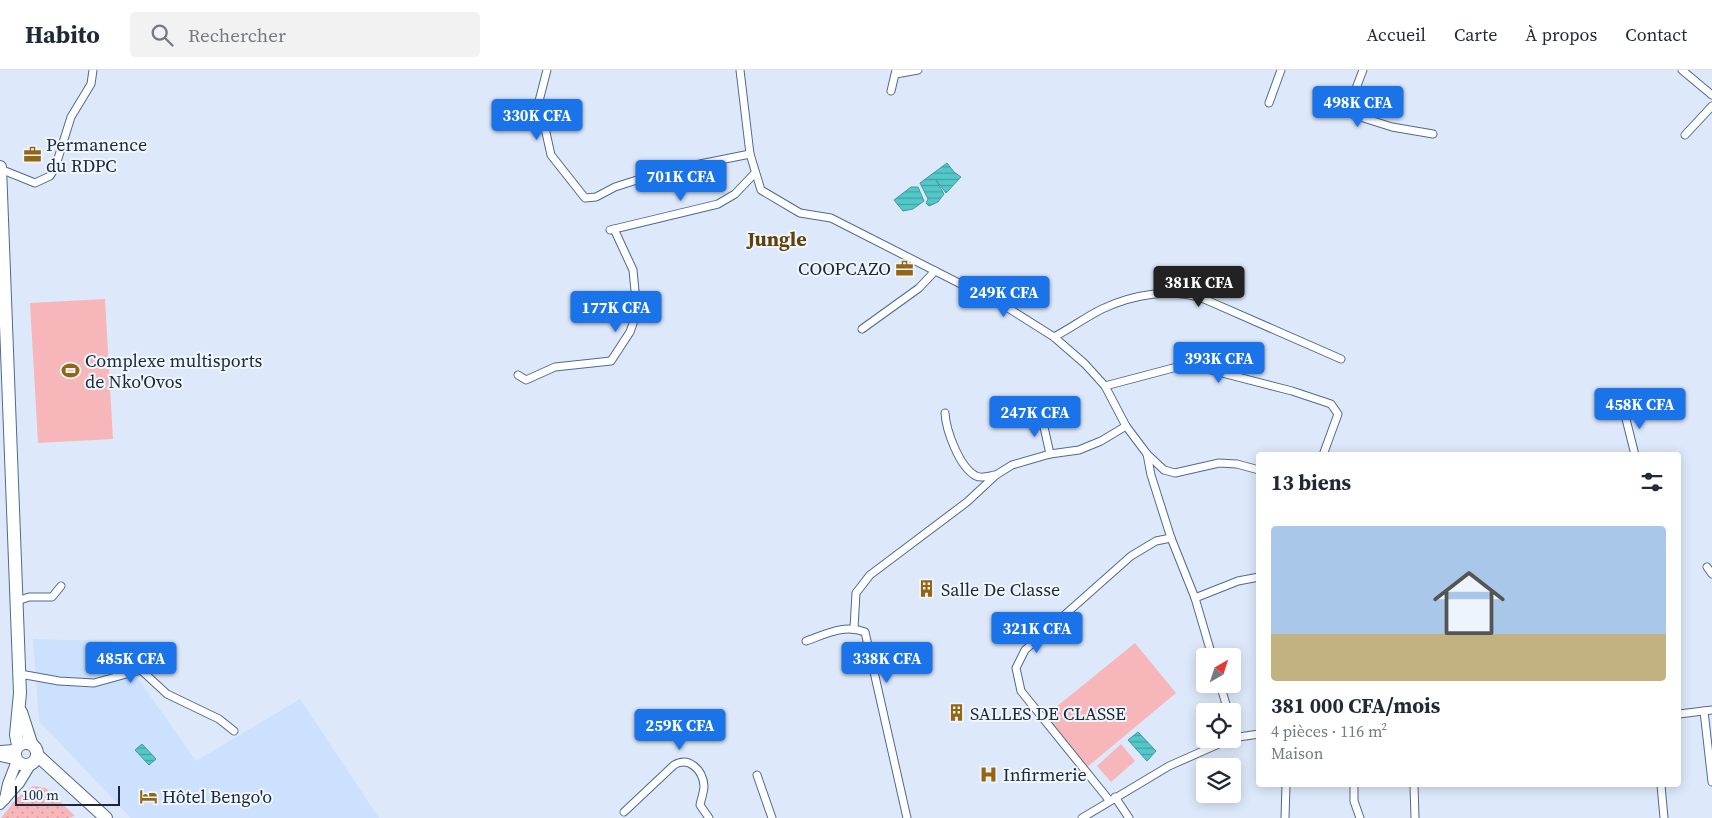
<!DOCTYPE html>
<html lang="fr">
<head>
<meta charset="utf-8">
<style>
  body { margin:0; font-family:"Source Serif 4",serif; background:#f2f2f3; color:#1f2937; height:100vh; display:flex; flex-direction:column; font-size:19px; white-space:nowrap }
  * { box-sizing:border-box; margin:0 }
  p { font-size:16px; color:#747a83 }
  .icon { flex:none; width:28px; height:28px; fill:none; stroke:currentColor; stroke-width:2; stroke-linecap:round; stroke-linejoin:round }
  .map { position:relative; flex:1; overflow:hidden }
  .sheet { position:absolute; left:1256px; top:382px; width:425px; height:335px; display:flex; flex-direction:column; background:#fff; border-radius:5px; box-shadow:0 2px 12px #0003 }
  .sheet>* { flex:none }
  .needle { width:32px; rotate:39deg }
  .tools { position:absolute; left:1196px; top:578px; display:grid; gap:10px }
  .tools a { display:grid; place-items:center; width:45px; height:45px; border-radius:5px; background:#fff; box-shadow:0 2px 12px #0003; font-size:25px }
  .scale { position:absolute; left:15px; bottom:12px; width:105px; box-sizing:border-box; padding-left:5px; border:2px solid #1c2837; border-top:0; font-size:14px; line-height:18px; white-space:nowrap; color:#1c2837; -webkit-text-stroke:4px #eff6fe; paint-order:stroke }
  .price { position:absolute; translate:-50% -42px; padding:0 11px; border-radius:5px; background:#1a73e8; color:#fff; font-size:16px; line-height:32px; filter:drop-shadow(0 1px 2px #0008) }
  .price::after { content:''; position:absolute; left:50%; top:30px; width:15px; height:11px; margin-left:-8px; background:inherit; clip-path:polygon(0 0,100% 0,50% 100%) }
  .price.on { background:#222; color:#fff }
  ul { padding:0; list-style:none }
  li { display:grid; align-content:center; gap:10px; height:265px; padding:0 15px }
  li+li { border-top:1px solid #e0e1e3 }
  li span { display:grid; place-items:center; height:155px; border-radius:5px; color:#555 }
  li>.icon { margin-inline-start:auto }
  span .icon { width:90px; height:90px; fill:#fffc; stroke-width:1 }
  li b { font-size:21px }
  h2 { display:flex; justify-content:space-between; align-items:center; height:60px; padding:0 15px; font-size:21px }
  header { display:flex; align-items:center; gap:30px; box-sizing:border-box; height:70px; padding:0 25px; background:#fff; border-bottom:1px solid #e0e1e3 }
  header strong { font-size:24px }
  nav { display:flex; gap:28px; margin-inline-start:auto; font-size:18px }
  .search { width:350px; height:45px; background:#f2f2f3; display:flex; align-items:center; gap:12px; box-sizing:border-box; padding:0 18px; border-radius:5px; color:#747a83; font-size:19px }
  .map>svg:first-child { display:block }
  .built { fill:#cbe1fd }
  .grass { fill:url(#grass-dots) }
  .garden { fill:#f7b7ba }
  .water { fill:url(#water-rules); stroke:#42989d }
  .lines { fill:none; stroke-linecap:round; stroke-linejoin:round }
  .street-casing { stroke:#4f6a8e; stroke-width:9 }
  .secondary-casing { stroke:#4f6a8e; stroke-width:12 }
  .highway-casing { stroke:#4f6a8e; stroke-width:14 }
  .street { stroke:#fff; stroke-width:7 }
  .secondary { stroke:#fff; stroke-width:10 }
  .highway { stroke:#fff; stroke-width:12 }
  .labels { text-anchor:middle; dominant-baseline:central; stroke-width:4; stroke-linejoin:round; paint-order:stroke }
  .poi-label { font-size:18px; fill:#1c2837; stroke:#eff6fe; text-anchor:start }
  .quarter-label { font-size:20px; font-weight:bold; fill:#604108; stroke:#eff6fe }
</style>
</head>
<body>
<header>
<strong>Habito</strong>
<div class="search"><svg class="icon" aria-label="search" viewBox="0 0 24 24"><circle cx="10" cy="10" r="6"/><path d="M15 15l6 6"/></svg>Rechercher</div>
<nav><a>Accueil</a><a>Carte</a><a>À propos</a><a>Contact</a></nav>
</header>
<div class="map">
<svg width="1712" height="748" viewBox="0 0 1712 748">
  <defs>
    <pattern id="grass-dots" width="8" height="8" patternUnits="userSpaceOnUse" patternTransform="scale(1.25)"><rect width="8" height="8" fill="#f7b7ba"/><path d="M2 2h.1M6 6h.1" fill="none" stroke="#d39da0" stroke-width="1.8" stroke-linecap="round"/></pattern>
    <pattern id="water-rules" width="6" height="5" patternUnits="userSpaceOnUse" patternTransform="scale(1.25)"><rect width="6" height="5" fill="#52c8c9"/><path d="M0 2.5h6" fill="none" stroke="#43a2a4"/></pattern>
  </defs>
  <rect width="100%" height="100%" fill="#dde9fa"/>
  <polygon class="built" points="33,569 112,571 196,691 300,629 379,748 131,748 39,651"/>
  <polygon class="grass" points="33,716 46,718 75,746 68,748 1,748 17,728"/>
  <g class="garden">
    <polygon points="105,229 113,369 38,373 30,233"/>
    <polygon points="1135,573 1176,623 1086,698 1045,646"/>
    <polygon points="1121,674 1135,691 1111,712 1097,696"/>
  </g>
  <g class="water">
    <polygon points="947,93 954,102 961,107 946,123 936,110 944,124 938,132 929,136 926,133 928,129 920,113"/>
    <polygon points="911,117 918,117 924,131 913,139 903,141 894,130"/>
    <polygon points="1138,662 1156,681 1147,691 1128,670"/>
    <polygon points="142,674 156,689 149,695 135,680"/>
  </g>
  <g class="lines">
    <defs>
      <g id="street">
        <polyline points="547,0 539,31 551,85 585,128 596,127 615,117 665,101 750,84"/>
        <polyline points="740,0 750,84 761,120 800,143 831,148 1008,238 1054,267 1085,294 1105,316 1126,356 1147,384 1151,405 1171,468 1195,528 1212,586"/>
        <polyline points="1363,0 1350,34 1354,45 1392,57 1433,64"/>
        <polyline points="1682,0 1712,25"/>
        <polyline points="896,4 918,0"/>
        <polyline points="891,21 896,0"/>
        <polyline points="1269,33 1281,0"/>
        <polyline points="1685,65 1712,36"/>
        <polyline points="0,99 35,113 50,106 55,98 71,47 91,14 93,0"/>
        <polyline points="610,160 718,134 735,124 754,104"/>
        <polyline points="862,259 919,218 935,201"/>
        <path d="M 1054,267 C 1071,258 1086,247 1102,239 C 1134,224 1171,218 1204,229 L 1341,289"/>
        <polyline points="518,305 526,310 555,297 611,291 630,262 637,242 633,200 614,159"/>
        <polyline points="1105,316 1177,297 1199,297 1292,321 1331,334 1338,344 1323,385"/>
        <polyline points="1624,341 1635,385"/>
        <path d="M 945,343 C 946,360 959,397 976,406 C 982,409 989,406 995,405"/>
        <polyline points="1042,348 1050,384"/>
        <polyline points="1147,384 1164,400 1175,403 1219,393 1237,394 1259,400"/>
        <polyline points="1707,497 1712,504"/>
        <polyline points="1195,528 1238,511 1259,507"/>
        <polyline points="17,531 29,527 52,527 61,516"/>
        <polyline points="854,558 856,523 870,505 967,432 996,405 1012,395 1050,384 1079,380 1101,371 1126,356"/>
        <path d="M 806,571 C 826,564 844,554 865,562 L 907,748"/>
        <polyline points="20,604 59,611 94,613 141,600 167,624 219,649 234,661"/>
        <polyline points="1220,614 1228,641"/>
        <polyline points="1704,641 1712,712"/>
        <polyline points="1679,644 1712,640"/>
        <polyline points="1232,656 1235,666"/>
        <polyline points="1232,668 1259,664"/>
        <polyline points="757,705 772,748"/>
        <polyline points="1354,715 1354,731 1360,748"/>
        <polyline points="1414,715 1415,748"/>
        <polyline points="1661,715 1664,748"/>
        <polyline points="1115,727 1129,748"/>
        <polyline points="1109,730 1021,621 1016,598 1025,580 1131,486 1156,471 1171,468"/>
        <path d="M 624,742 L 674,695 C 689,686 703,700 704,716 C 704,722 701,729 700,735 L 709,748"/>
        <polyline points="1082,748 1169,696 1230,669"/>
        <polyline points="1285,748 1286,715"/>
      </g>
      <g id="secondary">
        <polyline points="0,681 15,680"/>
        <polyline points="0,686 15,689"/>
        <polyline points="5,729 8,714 17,691"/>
        <polyline points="0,734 19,713 30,695"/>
      </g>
      <g id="highway">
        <polyline points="0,97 20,623 16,665 18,675"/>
        <polyline points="21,642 31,673"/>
        <circle cx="26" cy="684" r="11"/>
        <polyline points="37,685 106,748"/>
      </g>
    </defs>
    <use href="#street" class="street-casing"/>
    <use href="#secondary" class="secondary-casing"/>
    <use href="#highway" class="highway-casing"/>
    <use href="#street" class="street"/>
    <use href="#secondary" class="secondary"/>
    <use href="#highway" class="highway"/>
  </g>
  <defs>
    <symbol id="office-bare" viewBox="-9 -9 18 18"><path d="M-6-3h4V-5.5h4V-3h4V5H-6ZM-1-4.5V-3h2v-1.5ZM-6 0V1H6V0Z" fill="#946614" stroke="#eff6fe" stroke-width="2.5" paint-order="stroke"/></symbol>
    <symbol id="stadium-bare" viewBox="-9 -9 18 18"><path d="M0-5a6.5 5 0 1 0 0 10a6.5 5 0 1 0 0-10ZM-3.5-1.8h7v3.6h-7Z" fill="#946614" stroke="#eff6fe" stroke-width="2.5" paint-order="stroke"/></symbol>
    <symbol id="building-bare" viewBox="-9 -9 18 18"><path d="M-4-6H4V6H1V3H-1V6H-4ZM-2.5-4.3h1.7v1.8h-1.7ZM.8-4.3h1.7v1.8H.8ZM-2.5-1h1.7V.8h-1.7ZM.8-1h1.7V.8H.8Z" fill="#946614" stroke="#eff6fe" stroke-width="2.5" paint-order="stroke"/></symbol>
    <symbol id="hospital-bare" viewBox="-9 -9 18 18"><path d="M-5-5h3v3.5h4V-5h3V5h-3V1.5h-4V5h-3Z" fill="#946614" stroke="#eff6fe" stroke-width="2.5" paint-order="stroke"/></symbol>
    <symbol id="hotel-bare" viewBox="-9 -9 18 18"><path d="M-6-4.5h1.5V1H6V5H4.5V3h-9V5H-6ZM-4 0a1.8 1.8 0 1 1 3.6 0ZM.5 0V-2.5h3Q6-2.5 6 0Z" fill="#946614" stroke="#eff6fe" stroke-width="2.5" paint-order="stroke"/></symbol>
  </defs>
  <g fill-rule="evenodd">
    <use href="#office-bare" x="20" y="72" width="25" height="25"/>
    <use href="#office-bare" x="892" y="186" width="25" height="25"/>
    <use href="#stadium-bare" x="58" y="288" width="25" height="25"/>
    <use href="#building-bare" x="914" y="506" width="25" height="25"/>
    <use href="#building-bare" x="944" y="630" width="25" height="25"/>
    <use href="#hospital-bare" x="976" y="692" width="25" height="25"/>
    <use href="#hotel-bare" x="136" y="714" width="25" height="25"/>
  </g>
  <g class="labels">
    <g class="poi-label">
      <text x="46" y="74">Permanence<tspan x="46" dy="21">du RDPC</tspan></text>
      <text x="891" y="198" text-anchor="end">COOPCAZO</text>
      <text x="85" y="290">Complexe multisports<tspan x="85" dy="21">de Nko'Ovos</tspan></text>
      <text x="941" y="519">Salle De Classe</text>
      <text x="970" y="643">SALLES DE CLASSE</text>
      <text x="1003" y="704">Infirmerie</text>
      <text x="162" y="726">Hôtel Bengo'o</text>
    </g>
    <g class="quarter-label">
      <text x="777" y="169">Jungle</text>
    </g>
  </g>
</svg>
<div class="tools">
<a><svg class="needle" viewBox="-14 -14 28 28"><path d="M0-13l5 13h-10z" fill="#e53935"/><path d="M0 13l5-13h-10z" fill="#747a83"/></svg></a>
<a><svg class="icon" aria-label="locate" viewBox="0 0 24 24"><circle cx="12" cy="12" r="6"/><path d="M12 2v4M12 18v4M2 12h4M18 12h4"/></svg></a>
<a><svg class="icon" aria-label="layers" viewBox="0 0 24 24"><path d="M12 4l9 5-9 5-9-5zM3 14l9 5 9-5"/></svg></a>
</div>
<div class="scale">100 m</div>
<b class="price" style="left:1358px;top:58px">498K CFA</b>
<b class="price" style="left:537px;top:71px">330K CFA</b>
<b class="price" style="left:681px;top:132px">701K CFA</b>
<b class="price on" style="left:1199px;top:238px">381K CFA</b>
<b class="price" style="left:1004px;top:248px">249K CFA</b>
<b class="price" style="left:616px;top:263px">177K CFA</b>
<b class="price" style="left:1219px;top:314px">393K CFA</b>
<b class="price" style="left:1640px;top:360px">458K CFA</b>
<b class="price" style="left:1035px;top:368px">247K CFA</b>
<b class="price" style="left:1037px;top:584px">321K CFA</b>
<b class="price" style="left:131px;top:614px">485K CFA</b>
<b class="price" style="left:887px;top:614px">338K CFA</b>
<b class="price" style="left:680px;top:681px">259K CFA</b>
<section class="sheet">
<h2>13 biens<svg class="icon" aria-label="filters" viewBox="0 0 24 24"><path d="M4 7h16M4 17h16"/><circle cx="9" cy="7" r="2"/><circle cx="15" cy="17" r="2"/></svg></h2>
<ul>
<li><span style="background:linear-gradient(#a9c7e8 70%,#c2b280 0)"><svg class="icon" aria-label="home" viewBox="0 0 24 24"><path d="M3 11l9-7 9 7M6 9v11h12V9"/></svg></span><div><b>381 000 CFA/mois</b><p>4 pièces · 116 m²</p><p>Maison</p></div></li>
</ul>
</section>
</div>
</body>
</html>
